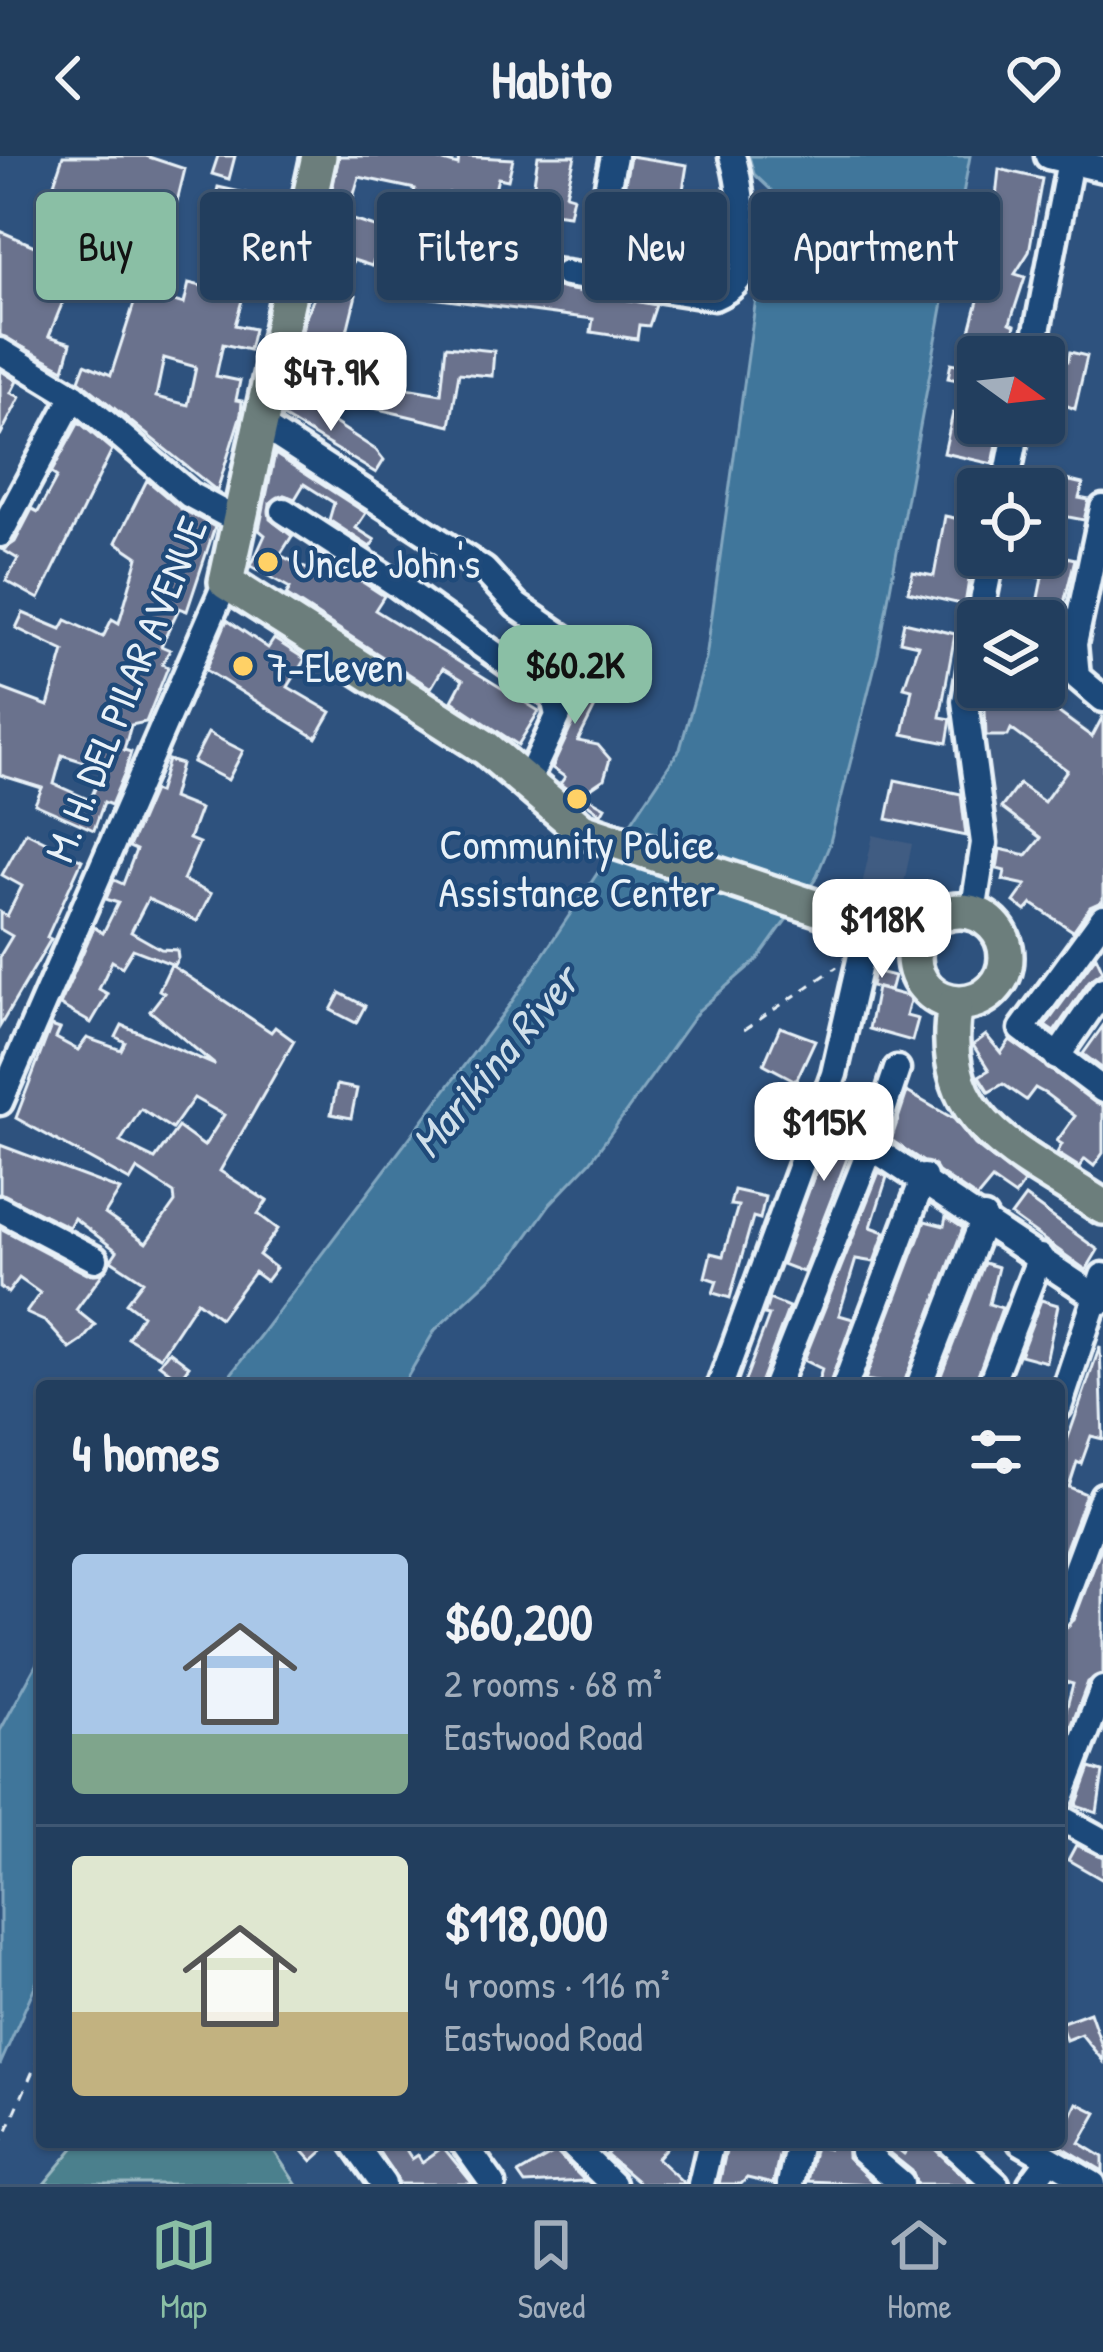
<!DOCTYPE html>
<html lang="en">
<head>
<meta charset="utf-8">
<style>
  body { margin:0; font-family:"Patrick Hand",sans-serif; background:#2a4564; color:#f1f3f6; height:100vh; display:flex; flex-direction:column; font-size:45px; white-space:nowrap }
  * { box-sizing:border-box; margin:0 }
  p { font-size:39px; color:#a2aebc }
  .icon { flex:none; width:66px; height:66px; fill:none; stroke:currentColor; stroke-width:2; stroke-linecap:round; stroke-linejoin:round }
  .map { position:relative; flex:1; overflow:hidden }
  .side { position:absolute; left:36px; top:1224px; width:1029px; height:768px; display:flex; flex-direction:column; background:#223e5e; border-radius:12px; box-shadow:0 3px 9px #0004,0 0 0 3px #3f5773 }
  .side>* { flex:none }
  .top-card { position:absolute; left:36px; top:36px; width:1032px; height:108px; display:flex; gap:24px }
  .needle { width:78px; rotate:105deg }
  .tools { position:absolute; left:957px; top:180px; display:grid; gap:24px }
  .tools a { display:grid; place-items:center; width:108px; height:108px; border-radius:12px; background:#223e5e; box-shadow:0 3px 9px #0004,0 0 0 3px #3f5773; font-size:60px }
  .price { position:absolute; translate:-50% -102px; padding:0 27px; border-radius:24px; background:#fff; color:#222; font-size:39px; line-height:78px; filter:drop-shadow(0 3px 6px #0008) }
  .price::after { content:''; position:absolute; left:50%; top:72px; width:36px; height:27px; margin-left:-18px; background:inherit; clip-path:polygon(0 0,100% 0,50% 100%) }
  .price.active { background:#8abfa5; color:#111 }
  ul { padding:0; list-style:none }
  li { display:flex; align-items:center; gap:36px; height:300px; padding:0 36px }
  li+li { border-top:3px solid #3f5773 }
  li span { display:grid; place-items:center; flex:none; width:336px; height:240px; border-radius:12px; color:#555 }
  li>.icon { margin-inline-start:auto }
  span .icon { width:144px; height:144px; fill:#fffc; stroke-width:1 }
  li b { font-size:51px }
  h2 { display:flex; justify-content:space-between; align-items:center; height:144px; padding:0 36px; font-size:51px }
  .tag { padding:0 42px; border-radius:12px; background:#223e5e; box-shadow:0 3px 9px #0004,0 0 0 3px #3f5773; font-size:42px; line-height:108px }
  .tag.active { background:#8abfa5; color:#111 }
  header { display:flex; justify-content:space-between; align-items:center; height:156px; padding:0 36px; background:#223e5e; font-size:54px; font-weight:800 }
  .menu { display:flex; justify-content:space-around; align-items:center; height:168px; border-top:3px solid #3f5773; background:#223e5e; font-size:33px; color:#a2aebc }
  .menu a { display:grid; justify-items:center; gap:6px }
  .menu .active { color:#8abfa5 }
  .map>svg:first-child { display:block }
  .built { fill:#405c82 }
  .green { fill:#4b808d; stroke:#9ab8c2; stroke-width:3 }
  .water { fill:#3f769b; stroke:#83a7c0; stroke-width:3 }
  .building { fill:#6b728d; stroke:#e8f1f8; stroke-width:3; fill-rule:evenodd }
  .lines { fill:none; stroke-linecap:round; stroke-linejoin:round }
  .minor-casing { stroke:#e8f1f8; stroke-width:33 }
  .major-casing { stroke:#e8f1f8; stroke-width:42 }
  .path { stroke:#e8f1f8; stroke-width:3; stroke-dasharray:9 9; stroke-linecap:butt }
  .minor { stroke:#1f4a7a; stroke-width:24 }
  .major { stroke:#6c7e7c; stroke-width:33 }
  .poi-dot { fill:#ffd166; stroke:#1f4a7a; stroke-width:4.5 }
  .labels { text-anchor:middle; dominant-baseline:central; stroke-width:9; stroke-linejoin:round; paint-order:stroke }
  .poi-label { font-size:42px; fill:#e8f1f8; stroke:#1f4a7a; text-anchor:start }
  .street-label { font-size:42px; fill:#e8f1f8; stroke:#1f4a7a }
  .water-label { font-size:45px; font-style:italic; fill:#cfdfea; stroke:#1f4a7a }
</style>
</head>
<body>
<header><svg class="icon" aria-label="back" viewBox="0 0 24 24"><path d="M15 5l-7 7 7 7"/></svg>Habito<svg class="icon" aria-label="heart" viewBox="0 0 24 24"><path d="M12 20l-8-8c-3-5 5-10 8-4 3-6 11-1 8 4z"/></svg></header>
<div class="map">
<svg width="1103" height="2028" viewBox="0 0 1103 2028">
  <rect width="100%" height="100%" fill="#2e527e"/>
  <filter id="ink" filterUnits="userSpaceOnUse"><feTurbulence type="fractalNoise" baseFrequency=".00833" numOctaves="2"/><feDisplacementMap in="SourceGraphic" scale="24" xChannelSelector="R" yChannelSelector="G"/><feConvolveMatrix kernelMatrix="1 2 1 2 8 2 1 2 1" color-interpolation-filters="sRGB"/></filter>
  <g filter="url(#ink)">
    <g class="built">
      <polygon points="974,522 978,531 1028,531 1103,585 1047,704 997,689 978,614"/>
      <polygon points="873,679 912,688 899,751 859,743"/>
    </g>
    <polygon class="green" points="79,1986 268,1986 296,2028 44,2028"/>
    <g class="water">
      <polygon points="749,0 970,0 878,498 829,690 815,724 758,803 699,854 590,1006 550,1048 510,1104 435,1174 402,1230 222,1230 509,850 680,593 706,502 771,34 754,18"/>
      <polygon points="42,1498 42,1814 0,1909 0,1575"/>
    </g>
    <g class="building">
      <polygon points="63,0 146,0 185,13 176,50 157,43 149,68 167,75 143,130 87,109 100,78 56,58 68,32 54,27"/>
      <polygon points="218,0 235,0 229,23 212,18"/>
      <path d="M 339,0 L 426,0 L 458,9 L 459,0 L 513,3 L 508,24 L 498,22 L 492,46 L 449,37 L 438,78 L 479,88 L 476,100 L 436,91 L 431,122 L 540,138 L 547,100 L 562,102 L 550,114 L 557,131 L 656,149 L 649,170 L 639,169 L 637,183 L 591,176 L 593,163 L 401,138 L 404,97 L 378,89 L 372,110 L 353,104 L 343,135 L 356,139 L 336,220 L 329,218 L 326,228 L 293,220 L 304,166 L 332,97 L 320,93 ZM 359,21 L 415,33 L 403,80 L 347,62 Z"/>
      <polygon points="538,0 575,0 566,38 573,40 569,59 530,54"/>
      <polygon points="630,0 687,9 676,78 700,83 694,121 637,112 640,88 624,84 629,55 606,50 624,33"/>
      <polygon points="999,13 1042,23 1029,96 1015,118 1025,121 1010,167 1015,169 1008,201 978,201 978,228 948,222 951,207 961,209 989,103 985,90 1001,63 994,61"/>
      <polygon points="218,31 249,38 243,63 212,56"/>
      <polygon points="0,75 92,115 84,132 71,126 49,180 71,187 64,213 0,179"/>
      <polygon points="254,88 272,92 268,112 250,109"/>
      <path d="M 223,116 L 248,123 L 235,169 L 254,173 L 249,194 L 223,188 L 216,220 L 240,225 L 236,244 L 242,245 L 241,258 L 217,335 L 79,224 L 85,208 L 111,219 L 138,135 L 184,148 L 189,127 L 218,134 ZM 164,202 L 196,211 L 188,249 L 156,241 Z"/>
      <polygon points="446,190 494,195 492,220 459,217 450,270 370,251 377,212 403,216 400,231 441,238"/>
      <polygon points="1070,196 1087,200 1075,253 1044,241 1049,200 1068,205"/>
      <polygon points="0,214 17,225 11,237 20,241 0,280"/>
      <polygon points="289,237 376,294 384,304 376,317 283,261"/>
      <polygon points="953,257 978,267 1001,267 993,308 944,297"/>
      <polygon points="79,266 112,294 39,443 6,425 18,403 3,394 15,386 32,353 38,356 57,321 51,317"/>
      <polygon points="275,298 366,357 356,372 375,384 370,391 329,364 334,347 304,328 295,343 284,339 270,347 270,363 292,380 280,399 307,413 318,397 384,440 375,454 539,555 518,589 452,545 463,524 443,512 431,532 286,439 290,432 251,410 265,379 259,374"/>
      <path d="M 147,324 L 180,352 L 215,371 L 187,455 L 179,452 L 161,490 L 170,494 L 162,508 L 168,511 L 146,566 L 131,569 L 124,594 L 131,596 L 125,616 L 111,649 L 104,646 L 94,674 L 35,648 L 42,632 L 0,619 L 0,532 L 48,550 L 64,495 L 16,472 L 23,457 L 61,473 L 66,464 L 103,481 L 112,463 L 119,467 L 138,401 L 116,386 ZM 62,599 L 104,612 L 90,644 L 54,628 Z"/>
      <polygon points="1066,324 1083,328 1079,342 1089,344 1084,364 1058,359 1050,395 1044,395 1044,337 1062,341"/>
      <polygon points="945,360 978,367 965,449 908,436 913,416 934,420"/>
      <polygon points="1044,396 1075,403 1059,467 1034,462 1042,422 1006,414 1008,399"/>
      <polygon points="227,464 268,492 274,483 305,503 288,531 331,556 316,582 206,514"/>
      <polygon points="904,466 955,478 940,561 951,563 947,587 903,578 912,533 904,531 918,489 900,485"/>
      <polygon points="514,479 605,531 578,585 598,589 610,603 604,623 582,638 605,651 601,658 560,628 565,621 552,612 573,567 571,543 577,535 509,488"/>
      <polygon points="984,531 1052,531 1036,540 1092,581 1103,560 1103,745 1090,751 1073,775 1032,748 1026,755 1014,746 1026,729 1003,724 1005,715 997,713 1000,693 1027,699 1041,682 1001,652 1019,628 1044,646 1067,614 1011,573 1008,580 986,580"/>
      <polygon points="208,577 243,595 228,624 193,606"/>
      <polygon points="168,604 181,608 172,642 200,653 189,683 199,687 183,724 211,738 197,765 148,743 131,776 161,793 177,794 178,802 174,809 133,793 122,811 112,805 99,833 108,838 91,867 60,849 94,771 103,777 118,747 106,743 114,724 123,728 136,694 129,691 153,635 158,637"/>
      <polygon points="895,624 961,638 966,680 887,663"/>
      <polygon points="26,676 82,704 47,781 51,783 0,870 0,800 12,780 0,773 0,756 7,760 22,730 2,719"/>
      <polygon points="1096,800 1103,815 1089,825 1054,876 1045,870"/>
      <path d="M 171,809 L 271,876 L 275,871 L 294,885 L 220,1015 L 267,1045 L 258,1058 L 278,1073 L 259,1099 L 276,1112 L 266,1125 L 254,1116 L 220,1162 L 197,1145 L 160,1201 L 128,1182 L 142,1159 L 126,1147 L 143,1125 L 111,1104 L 117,1095 L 74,1062 L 69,1071 L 0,1037 L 0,989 L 120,1034 L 105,1058 L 146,1087 L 175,1046 L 174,1037 L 137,1013 L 130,1025 L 16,962 L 51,870 L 60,873 L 56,882 L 78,894 L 87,882 L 121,894 L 125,886 L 116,881 L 122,869 L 215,909 L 150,855 L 164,837 L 159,834 ZM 194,942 L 224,959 L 204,990 L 178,971 L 155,1003 L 120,986 L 141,953 L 172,973 Z"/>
      <polygon points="874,815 894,820 890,835 871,830"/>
      <polygon points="877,832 911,841 906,860 918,863 912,885 869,873"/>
      <polygon points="340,837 365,850 356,867 331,854"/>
      <polygon points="1103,870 1103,913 1083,898"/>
      <polygon points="780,871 815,884 796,925 764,908"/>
      <polygon points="986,879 1001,897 1010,884 1103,950 1103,997 1094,1010 1085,1003 1079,1011 1057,997 1062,988 1057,985 1075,960 1046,938 1035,932 1026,944 1003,928 989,936 979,920 989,914 973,889"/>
      <polygon points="337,929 357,933 351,962 331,958"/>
      <polygon points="907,936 954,963 975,989 1024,1027 1015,1040 992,1024 977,1042 891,984"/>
      <polygon points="842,944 867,951 803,1116 782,1108"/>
      <polygon points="879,1016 887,1021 871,1071 885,1076 874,1106 856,1103 839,1159 853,1163 829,1230 817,1230 822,1213 804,1204"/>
      <polygon points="734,1034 765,1041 760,1063 753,1061 730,1142 713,1137 717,1125 705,1121 711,1097 723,1100 738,1050 730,1049"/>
      <polygon points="1025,1041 1098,1094 1086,1114 1011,1060"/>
      <polygon points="946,1061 963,1072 903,1230 865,1224 925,1065 944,1070"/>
      <polygon points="0,1072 87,1118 103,1117 76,1154 95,1169 82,1185 70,1193 46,1166 26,1157 40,1137 19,1122 8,1137 0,1131"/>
      <polygon points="984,1107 998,1111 989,1148 1002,1152 974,1230 937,1230"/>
      <polygon points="769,1143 789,1151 759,1230 743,1230 769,1160 764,1159"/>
      <polygon points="1041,1144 1058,1149 1046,1206 1020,1199"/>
      <polygon points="1100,1190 1103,1283 1091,1280 1081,1308 1077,1306 1069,1331 1086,1338 1059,1411 1059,1308"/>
      <polygon points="169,1195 189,1210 179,1223 159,1208"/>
      <polygon points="1103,1387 1103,1517 1088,1526 1063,1592 1059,1556 1065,1558 1073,1528 1059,1524 1059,1474 1074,1464"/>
      <polygon points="1090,1612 1103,1616 1097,1657 1076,1650"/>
      <polygon points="1076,1689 1103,1701 1103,1724 1068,1704"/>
      <polygon points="1090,1856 1103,1893 1103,1905 1081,1878 1066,1884 1060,1867"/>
      <polygon points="1077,1947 1097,1957 1080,1987 1103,2001 1103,2015 1054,1986 1059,1986"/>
      <polygon points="295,1986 333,1986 312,2005"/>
      <polygon points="373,1986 401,1986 412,2003 418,1999 422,2006 443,1991 473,2028 399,2028"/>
      <polygon points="617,1986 671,1986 657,2002 685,2028 640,2028 606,1999"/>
      <polygon points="728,1986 782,1986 773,2028 747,2022 741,2028 719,2028"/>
      <polygon points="830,1986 847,1986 847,2001 875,2028 807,2025 815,1990 828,1993"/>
      <polygon points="889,1986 904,1998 914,1986 927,1986 972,2028 917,2028 912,2015 882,1991"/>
      <polygon points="556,1996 585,2025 525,2028 518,2018"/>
    </g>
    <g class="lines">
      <defs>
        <g id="minor">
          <polyline points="1048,0 1103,13"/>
          <polyline points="608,29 614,0"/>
          <path d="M 566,118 L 714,141 C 725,136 738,129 742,116 C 748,94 740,21 732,0"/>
          <polyline points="0,195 74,240 190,339 242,367"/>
          <polyline points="1032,201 1070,5"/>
          <polyline points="264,271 484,414 517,450 603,509"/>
          <polyline points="1005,333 1018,267"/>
          <polyline points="1103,352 1074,488 1077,521 1103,543"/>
          <polyline points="284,355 398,429 554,541 558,560 527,626"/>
          <polyline points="0,378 74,240"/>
          <polyline points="979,465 992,399"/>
          <polyline points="973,757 984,687 965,545 978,468"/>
          <polyline points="1103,762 1022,873 1103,934"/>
          <polyline points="1057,901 1103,834"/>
          <polyline points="897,913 871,991 1103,1145"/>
          <polyline points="0,946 226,426"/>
          <polyline points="0,1053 95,1103"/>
          <polyline points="720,1230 834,918 868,769"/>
          <polyline points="776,1230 871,991"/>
          <polyline points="845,1230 924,1021"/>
          <polyline points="919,1230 984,1062"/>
          <polyline points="990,1230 1040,1101"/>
          <polyline points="1059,1251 1103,1120"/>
          <polyline points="1059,1458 1103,1340"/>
          <polyline points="1059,1647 1103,1533"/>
          <polyline points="1059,1661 1103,1685"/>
          <polyline points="353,1986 383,2028"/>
          <polyline points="463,1986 493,2028"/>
          <polyline points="569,1986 612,2028"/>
          <polyline points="864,1986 862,1995 901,2028"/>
          <polyline points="950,1986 996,2028"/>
          <polyline points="1021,1986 1093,2028"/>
          <polyline points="701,2028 711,1986"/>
          <polyline points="790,2028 799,1986"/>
          <polyline points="1031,2028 1049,2004"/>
        </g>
        <g id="major">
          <polyline points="319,0 226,426 486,592 582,674 917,785"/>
          <circle cx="960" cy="801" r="46"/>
          <path d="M 955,848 C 934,968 1017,994 1103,1051"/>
        </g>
      </defs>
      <use href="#minor" class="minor-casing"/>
      <use href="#major" class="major-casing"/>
      <g class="path">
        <polyline points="744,874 837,811"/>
        <polyline points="0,1990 42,1894"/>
      </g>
      <use href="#minor" class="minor"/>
      <use href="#major" class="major"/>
    </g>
  </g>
  <g class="poi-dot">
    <circle cx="268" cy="406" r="12"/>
    <circle cx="243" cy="510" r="12"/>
    <circle cx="577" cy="643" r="12"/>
  </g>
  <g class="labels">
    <g class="poi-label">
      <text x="292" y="406">Uncle John's</text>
      <text x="267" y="510">7-Eleven</text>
      <text x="577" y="687" text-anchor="middle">Community Police<tspan x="577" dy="48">Assistance Center</tspan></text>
    </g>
    <g class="street-label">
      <text transform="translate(125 533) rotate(-68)">M. H. DEL PILAR AVENUE</text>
    </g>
    <g class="water-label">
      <text transform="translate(494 905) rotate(-50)">Marikina River</text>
    </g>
  </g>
</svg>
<div class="tools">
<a><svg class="needle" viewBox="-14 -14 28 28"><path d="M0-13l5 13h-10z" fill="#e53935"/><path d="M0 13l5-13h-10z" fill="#a2aebc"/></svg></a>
<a><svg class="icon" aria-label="locate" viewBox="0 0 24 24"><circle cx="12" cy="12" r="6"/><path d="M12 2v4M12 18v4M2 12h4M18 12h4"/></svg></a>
<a><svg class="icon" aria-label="layers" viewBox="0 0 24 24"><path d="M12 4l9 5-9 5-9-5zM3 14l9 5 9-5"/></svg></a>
</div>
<b class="price" style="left:331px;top:278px">$47.9K</b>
<b class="price active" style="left:575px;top:571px">$60.2K</b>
<b class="price" style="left:882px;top:825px">$118K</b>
<b class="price" style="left:824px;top:1028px">$115K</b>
<div class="top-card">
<a class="tag active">Buy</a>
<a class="tag">Rent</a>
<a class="tag">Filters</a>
<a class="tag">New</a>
<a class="tag">Apartment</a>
</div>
<section class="side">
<h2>4 homes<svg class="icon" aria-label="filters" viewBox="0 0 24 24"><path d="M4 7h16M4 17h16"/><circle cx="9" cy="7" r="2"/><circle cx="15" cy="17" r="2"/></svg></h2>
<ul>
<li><span style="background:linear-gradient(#a9c7e8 75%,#7fa58c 0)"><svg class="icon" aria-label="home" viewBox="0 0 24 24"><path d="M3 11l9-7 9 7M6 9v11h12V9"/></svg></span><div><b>$60,200</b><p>2 rooms · 68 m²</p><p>Eastwood Road</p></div></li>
<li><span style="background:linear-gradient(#dfe7d0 65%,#c2b280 0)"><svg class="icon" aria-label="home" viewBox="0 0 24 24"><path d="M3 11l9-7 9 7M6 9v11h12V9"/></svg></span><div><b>$118,000</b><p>4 rooms · 116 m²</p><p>Eastwood Road</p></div></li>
</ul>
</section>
</div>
<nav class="menu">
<a class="active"><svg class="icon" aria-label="map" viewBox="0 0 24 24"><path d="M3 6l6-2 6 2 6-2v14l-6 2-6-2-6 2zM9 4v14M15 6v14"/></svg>Map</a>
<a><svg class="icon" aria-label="saved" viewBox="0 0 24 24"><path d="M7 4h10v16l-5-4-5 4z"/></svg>Saved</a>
<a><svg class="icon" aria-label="home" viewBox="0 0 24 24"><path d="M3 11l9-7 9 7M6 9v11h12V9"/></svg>Home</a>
</nav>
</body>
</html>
